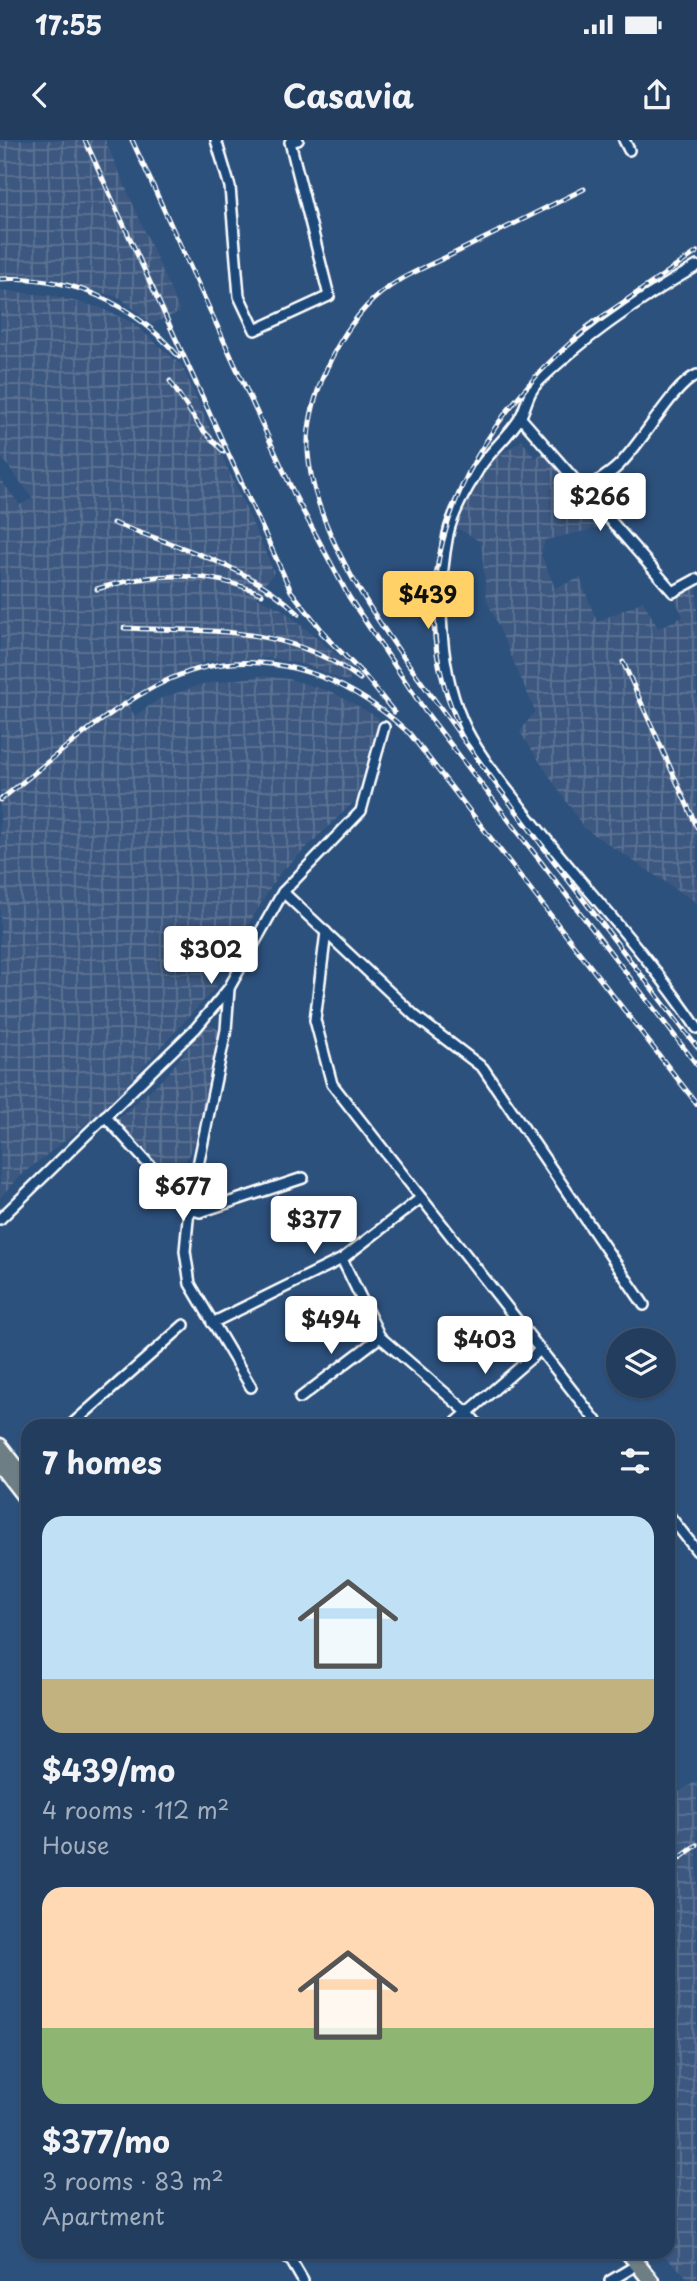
<!DOCTYPE html>
<html lang="en">
<head>
<meta charset="utf-8">
<style>
  body { margin:0; font-family:"Playpen Sans",sans-serif; background:#2e4867; color:#f1f3f6; height:100vh; display:flex; flex-direction:column; font-size:26px; white-space:nowrap }
  * { box-sizing:border-box; margin:0 }
  p { font-size:23px; color:#a2aebc }
  .icon { flex:none; width:38px; height:38px; fill:none; stroke:currentColor; stroke-width:2; stroke-linecap:round; stroke-linejoin:round }
  .map { position:relative; flex:1; overflow:hidden }
  .sheet { position:absolute; left:21px; top:1279px; width:654px; height:840px; display:flex; flex-direction:column; background:#223d5e; border-radius:21px; box-shadow:0 2px 5px #0004,0 0 0 2px #3f5673 }
  .sheet>* { flex:none }
  .tools { position:absolute; left:606px; top:1188px; display:grid; gap:14px }
  .tools a { display:grid; place-items:center; width:70px; height:70px; border-radius:50%; background:#223d5e; box-shadow:0 2px 5px #0004,0 0 0 2px #3f5673; font-size:35px }
  .price { position:absolute; translate:-50% -60px; padding:0 16px; border-radius:7px; background:#fff; color:#222; font-size:23px; line-height:46px; filter:drop-shadow(0 2px 4px #0008) }
  .price::after { content:''; position:absolute; left:50%; top:42px; width:21px; height:16px; margin-left:-10px; background:inherit; clip-path:polygon(0 0,100% 0,50% 100%) }
  .price.selected { background:#ffd166; color:#111 }
  ul { padding:0; list-style:none }
  li { display:grid; align-content:center; gap:14px; height:371px; padding:0 21px }
  li span { display:grid; place-items:center; height:217px; border-radius:21px; color:#555 }
  li>.icon { margin-inline-start:auto }
  span .icon { width:126px; height:126px; fill:#fffc; stroke-width:1 }
  li b { font-size:30px }
  h2 { display:flex; justify-content:space-between; align-items:center; height:84px; padding:0 21px; font-size:30px }
  .status { display:flex; justify-content:space-between; align-items:center; height:49px; padding:0 35px; background:#223d5e; direction:ltr }
  .status svg { height:19px; fill:currentColor }
  header { display:flex; justify-content:space-between; align-items:center; height:91px; padding:0 21px; background:#223d5e; font-size:32px; font-weight:700 }
  .map>svg:first-child { display:block }
  .industrial { fill:url(#industrial-grid) }
  .lines { fill:none; stroke-linecap:round; stroke-linejoin:round }
  .street-casing { stroke:#fff; stroke-width:14 }
  .primary-casing { stroke:#fff; stroke-width:19 }
  .street { stroke:#1f4a7a; stroke-width:9 }
  .primary { stroke:#6d7e84; stroke-width:14 }
  .rail-casing { stroke:#fff; stroke-width:5 }
  .rail { stroke:#1f4a7a; stroke-width:2.5; stroke-dasharray:8; stroke-linecap:butt }
</style>
</head>
<body>
<div class="status"><b>17:55</b><svg viewBox="0 0 49 12"><path d="M0 12V9h3v3zM5 12V6h3v6zM10 12V3h3v9zM15 12V0h3v12zM26 1h20v11H26zM47 4h2v5h-2z"/></svg></div>
<header><svg class="icon" aria-label="back" viewBox="0 0 24 24"><path d="M15 5l-7 7 7 7"/></svg>Casavia<svg class="icon" aria-label="share" viewBox="0 0 24 24"><path d="M12 15V3M7 8l5-5 5 5M5 13v7h14v-7"/></svg></header>
<div class="map">
<svg width="697" height="2141" viewBox="0 0 697 2141">
  <defs>
    <pattern id="industrial-grid" width="8" height="8" patternUnits="userSpaceOnUse" patternTransform="scale(1.75)"><rect width="8" height="8" fill="#3e5980"/><path d="M0 4h8M4 0v8" fill="none" stroke="#5b7293"/></pattern>
  </defs>
  <rect width="100%" height="100%" fill="#2d517d"/>
  <filter id="ink" filterUnits="userSpaceOnUse"><feTurbulence type="fractalNoise" baseFrequency=".0143" numOctaves="2"/><feDisplacementMap in="SourceGraphic" scale="14" xChannelSelector="R" yChannelSelector="G"/><feConvolveMatrix kernelMatrix="1 2 1 2 8 2 1 2 1" color-interpolation-filters="sRGB"/></filter>
  <g filter="url(#ink)">
    <g class="industrial">
      <polygon points="0,0 105,0 180,172 151,184 121,158 49,138 0,137"/>
      <polygon points="0,150 54,156 101,168 133,183 182,226 274,432 256,457 283,470 350,526 350,543 307,525 270,518 207,521 124,558 135,576 159,559 203,544 261,536 289,539 332,552 379,578 355,661 278,735 244,792 204,824 217,846 102,971 21,1035 0,1057 0,339 20,365 33,358 0,316"/>
      <polygon points="522,301 535,318 543,313 602,387 545,400 541,414 555,448 580,438 597,482 643,461 658,488 683,477 674,456 697,443 697,763 584,688 520,592 535,571 487,460 481,402 457,388 465,365 497,316"/>
      <polygon points="207,883 221,891 195,1000 176,1044 116,981 167,935"/>
      <polygon points="697,1641 697,2141 691,2141 661,2112 668,2112 669,2074 673,2071 668,2064 669,1658"/>
    </g>
    <g class="lines">
      <defs>
        <g id="street">
          <polyline points="216,0 230,47 239,156 255,190 329,156 290,2 298,0"/>
          <polyline points="624,0 629,10"/>
          <path d="M 697,126 C 640,159 586,195 539,241 C 527,253 527,265 520,278 C 509,296 491,310 480,327 C 468,347 453,371 448,394 C 436,457 438,533 467,591 C 482,620 503,644 522,669 C 579,743 645,810 697,888"/>
          <polyline points="520,277 673,452 697,439"/>
          <path d="M 582,352 C 594,343 608,336 618,326 C 642,304 672,246 697,235"/>
          <polyline points="283,752 415,876 483,928 644,1165"/>
          <polyline points="326,792 315,880 332,944 600,1286"/>
          <polyline points="229,849 226,890 189,1069 185,1111 190,1144 251,1247"/>
          <polyline points="105,976 189,1069 200,1072 303,1038"/>
          <polyline points="0,1079 196,888 229,848 283,752 361,671 384,587"/>
          <polyline points="342,1119 380,1197 467,1272 479,1286"/>
          <polyline points="212,1183 342,1119 421,1058"/>
          <polyline points="300,1258 380,1197"/>
          <polyline points="80,1278 86,1286"/>
          <polyline points="70,1286 184,1185"/>
          <polyline points="452,1286 540,1210"/>
          <polyline points="20,1331 28,1324"/>
          <polyline points="668,1374 697,1411"/>
          <polyline points="279,2112 292,2122 303,2141"/>
          <polyline points="610,2141 630,2129"/>
        </g>
        <g id="primary">
          <polyline points="0,1306 28,1342"/>
          <polyline points="0,1325 28,1361"/>
          <polyline points="628,2112 651,2141"/>
        </g>
      </defs>
      <use href="#street" class="street-casing"/>
      <use href="#primary" class="primary-casing"/>
      <use href="#street" class="street"/>
      <use href="#primary" class="primary"/>
      <defs>
        <g id="rail">
          <polyline points="85,0 291,451 328,498"/>
          <polyline points="132,0 296,358 349,457 425,571 697,925"/>
          <path d="M 584,49 C 542,70 499,91 457,112 C 426,127 390,140 366,167 C 332,204 302,271 309,322 C 320,409 397,509 448,578 C 528,690 613,798 697,907"/>
          <path d="M 0,139 C 71,135 133,163 179,217"/>
          <polyline points="587,187 697,112"/>
          <polyline points="170,241 200,287 224,312"/>
          <path d="M 113,383 C 177,407 249,425 299,474"/>
          <path d="M 97,449 C 154,432 207,430 262,454"/>
          <path d="M 124,488 C 210,492 286,484 360,539"/>
          <polyline points="321,492 365,536 394,572"/>
          <polyline points="623,522 697,687"/>
          <path d="M 457,581 C 404,459 447,336 532,241 C 551,219 573,201 594,182"/>
          <path d="M 0,660 C 54,619 108,567 170,539 C 257,501 345,533 410,594 L 697,964"/>
          <polyline points="668,1727 697,1705"/>
        </g>
      </defs>
      <use href="#rail" class="rail-casing"/>
      <use href="#rail" class="rail"/>
    </g>
  </g>
</svg>
<div class="tools">
<a><svg class="icon" aria-label="layers" viewBox="0 0 24 24"><path d="M12 4l9 5-9 5-9-5zM3 14l9 5 9-5"/></svg></a>
</div>
<b class="price" style="left:600px;top:393px">$266</b>
<b class="price selected" style="left:428px;top:491px">$439</b>
<b class="price" style="left:211px;top:846px">$302</b>
<b class="price" style="left:183px;top:1083px">$677</b>
<b class="price" style="left:314px;top:1116px">$377</b>
<b class="price" style="left:331px;top:1216px">$494</b>
<b class="price" style="left:485px;top:1236px">$403</b>
<section class="sheet">
<h2>7 homes<svg class="icon" aria-label="filters" viewBox="0 0 24 24"><path d="M4 7h16M4 17h16"/><circle cx="9" cy="7" r="2"/><circle cx="15" cy="17" r="2"/></svg></h2>
<ul>
<li><span style="background:linear-gradient(#bfe0f5 75%,#c2b280 0)"><svg class="icon" aria-label="home" viewBox="0 0 24 24"><path d="M3 11l9-7 9 7M6 9v11h12V9"/></svg></span><div><b>$439/mo</b><p>4 rooms · 112 m²</p><p>House</p></div></li>
<li><span style="background:linear-gradient(#ffd9b3 65%,#8fb573 0)"><svg class="icon" aria-label="home" viewBox="0 0 24 24"><path d="M3 11l9-7 9 7M6 9v11h12V9"/></svg></span><div><b>$377/mo</b><p>3 rooms · 83 m²</p><p>Apartment</p></div></li>
</ul>
</section>
</div>
</body>
</html>
